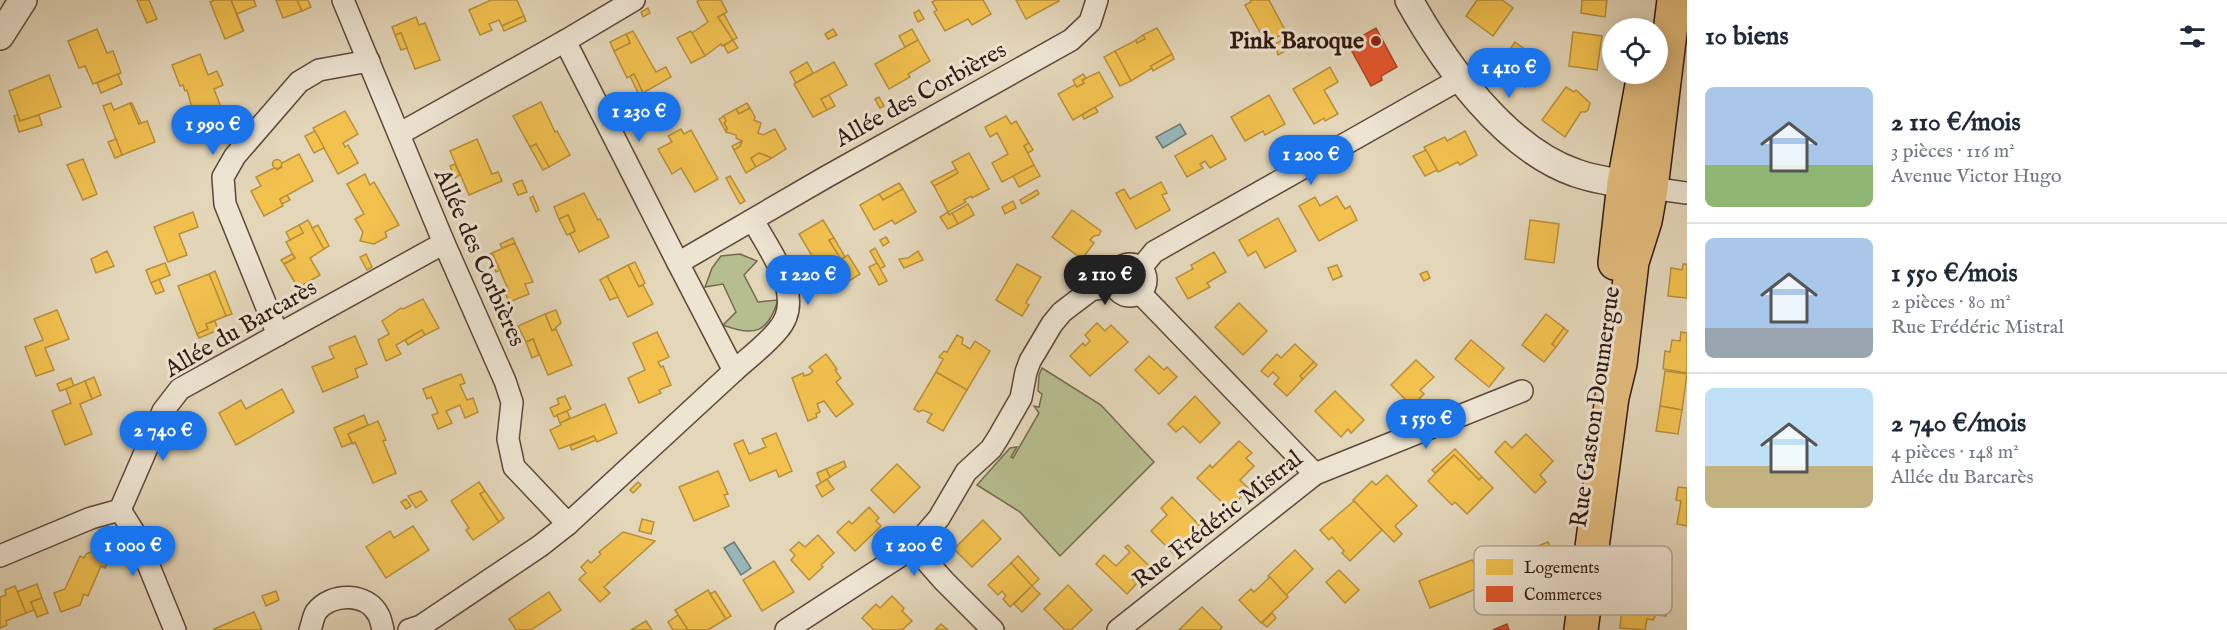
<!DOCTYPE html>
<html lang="fr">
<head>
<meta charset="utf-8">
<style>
  body { margin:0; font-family:"IM FELL English",serif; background:#f2f2f3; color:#1f2937; height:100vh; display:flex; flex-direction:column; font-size:22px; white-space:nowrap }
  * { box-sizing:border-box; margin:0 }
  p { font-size:20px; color:#747a83 }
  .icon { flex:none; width:33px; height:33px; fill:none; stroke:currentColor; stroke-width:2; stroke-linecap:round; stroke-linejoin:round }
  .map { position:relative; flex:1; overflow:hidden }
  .drawer { display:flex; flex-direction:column; background:#fff; width:540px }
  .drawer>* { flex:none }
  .controls { position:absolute; left:1602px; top:18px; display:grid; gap:12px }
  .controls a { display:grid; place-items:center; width:66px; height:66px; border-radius:50%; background:#fff; box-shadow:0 3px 15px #0003; font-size:30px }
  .price { position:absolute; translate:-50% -51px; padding:0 14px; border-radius:21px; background:#1a73e8; color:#fff; font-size:20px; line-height:39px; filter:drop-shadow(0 2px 3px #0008) }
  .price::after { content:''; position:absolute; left:50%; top:36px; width:18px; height:14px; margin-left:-9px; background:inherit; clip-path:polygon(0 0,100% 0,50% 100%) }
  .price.on { background:#222; color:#fff }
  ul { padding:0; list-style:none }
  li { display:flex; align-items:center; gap:18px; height:150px; padding:0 18px }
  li+li { border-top:2px solid #e0e1e3 }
  li span { display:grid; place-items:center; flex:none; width:168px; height:120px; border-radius:9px; color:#555 }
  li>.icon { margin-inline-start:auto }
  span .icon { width:72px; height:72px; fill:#fffc; stroke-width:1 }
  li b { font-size:26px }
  h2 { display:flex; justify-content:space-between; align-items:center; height:72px; padding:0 18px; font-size:26px }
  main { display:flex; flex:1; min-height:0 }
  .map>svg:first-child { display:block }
  .green { fill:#b6bd8e; stroke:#736b4f; stroke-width:1.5 }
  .water { fill:#97b7b7; stroke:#6e7874; stroke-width:1.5 }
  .homes { fill:#f2c14e; stroke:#b88f3b; stroke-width:1.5 }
  .shops { fill:#e4572e; stroke:#ae4425; stroke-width:1.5 }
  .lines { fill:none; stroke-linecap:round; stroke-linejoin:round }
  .minor-casing { stroke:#5d483a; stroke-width:24 }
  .tertiary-casing { stroke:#5d483a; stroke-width:30 }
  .primary-casing { stroke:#301910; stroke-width:36 }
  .minor { stroke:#ede4d2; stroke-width:21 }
  .tertiary { stroke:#ede4d2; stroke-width:27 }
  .primary { stroke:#e2bb7c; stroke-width:33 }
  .poi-dot { fill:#8f2418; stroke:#ede4d2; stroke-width:2 }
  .labels { text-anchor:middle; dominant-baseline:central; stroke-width:6; stroke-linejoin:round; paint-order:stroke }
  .poi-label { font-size:24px; font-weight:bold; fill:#301910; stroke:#ede4d2; text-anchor:end }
  .street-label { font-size:24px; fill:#301910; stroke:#ede4d2 }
  .key { fill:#ede4d2; stroke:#b4a798; stroke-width:1.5 }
  .key-label { font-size:16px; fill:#301910 }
</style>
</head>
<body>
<main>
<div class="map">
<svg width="1687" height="630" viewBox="0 0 1687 630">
  <rect width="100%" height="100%" fill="#e3d6b9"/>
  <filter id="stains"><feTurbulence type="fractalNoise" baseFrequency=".00333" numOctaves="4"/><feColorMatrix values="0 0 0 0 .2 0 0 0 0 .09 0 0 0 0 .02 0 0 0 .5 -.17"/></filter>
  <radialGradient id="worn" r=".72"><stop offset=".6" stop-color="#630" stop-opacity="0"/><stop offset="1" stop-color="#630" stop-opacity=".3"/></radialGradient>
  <g class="green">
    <path d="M 740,254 L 757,261 L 744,275 L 758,302 L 778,300 C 768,333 754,337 723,325 L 736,312 L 723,284 L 705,287 L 712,268 L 721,256 Z"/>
    <polygon points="1042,368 1101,405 1154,462 1060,556 1020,512 977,485 1010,448 1017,447 1011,457 1013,458 1039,413 1034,406 1039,407 1042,394 1038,391 1039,375"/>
  </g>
  <g class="water">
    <polygon points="1180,124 1186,134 1163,148 1156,137"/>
    <polygon points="734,542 751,568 741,575 724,548"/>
  </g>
  <g class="homes">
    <polygon points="137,0 149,0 157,19 147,23"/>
    <polygon points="215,0 231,0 243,31 225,39 210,2"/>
    <polygon points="231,0 254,0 256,6 237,14 244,31"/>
    <polygon points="276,0 297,0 302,11 283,18"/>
    <polygon points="297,0 308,0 311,7 302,11"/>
    <polygon points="491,0 517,0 524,16 502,26 499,20 489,24 492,30 480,35 469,10"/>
    <polygon points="699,0 721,0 727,12 718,17 733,40 722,46 721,44 705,56 692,33 708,22 697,2"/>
    <polygon points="936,0 983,0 991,14 972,25 968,19 945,31 934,12 937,10 932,2"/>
    <polygon points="1016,0 1058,0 1059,1 1026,19"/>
    <polygon points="1250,0 1269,0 1286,32 1266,43 1245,5 1251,2"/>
    <polygon points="1477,0 1502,0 1513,8 1493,36 1466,16"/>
    <polygon points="1582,0 1607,0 1605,17 1581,13"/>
    <polygon points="648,8 650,13 643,17 641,12"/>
    <polygon points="919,10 924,19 918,22 914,13"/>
    <polygon points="724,14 737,38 733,40 718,17"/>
    <polygon points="524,16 526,21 504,31 502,26"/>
    <polygon points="416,17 419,25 425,23 440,60 415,69 401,33 395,35 392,27"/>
    <polygon points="1157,28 1172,54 1151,66 1152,68 1131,81 1115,51 1136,40 1137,43 1145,39 1143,35"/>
    <polygon points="97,29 107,53 113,51 121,73 93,84 85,66 79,68 68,41"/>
    <polygon points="833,29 837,35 828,39 825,34"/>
    <polygon points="912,29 918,40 905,47 899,36"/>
    <polygon points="633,31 656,72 666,67 671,77 643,93 634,74 627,78 614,51 630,43 626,34"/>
    <polygon points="691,31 705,56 691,63 677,38"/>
    <polygon points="1573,32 1602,36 1597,70 1569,66"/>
    <polygon points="401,33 407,48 401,50 395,35"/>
    <polygon points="626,34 630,43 614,51 610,42"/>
    <polygon points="1143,35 1145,39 1137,43 1136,40"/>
    <polygon points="1286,38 1291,48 1278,55 1275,44"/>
    <polygon points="733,40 738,48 728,53 724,46"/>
    <polygon points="918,40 930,61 908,74 910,77 889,89 875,64"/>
    <polygon points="1515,42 1543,63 1525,87 1516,80 1518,76 1500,63"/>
    <polygon points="1115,51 1131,81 1120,86 1104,57"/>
    <polygon points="200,54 208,75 217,71 223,85 214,89 221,107 199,116 196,107 192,108 187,90 185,91 183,85 180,86 172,65"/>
    <polygon points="1172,54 1174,59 1153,71 1151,66"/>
    <polygon points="807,62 813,73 796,83 790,72"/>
    <polygon points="834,62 847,85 821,99 827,110 813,117 794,84"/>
    <polygon points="1330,67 1338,82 1324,90 1338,114 1325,121 1324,118 1314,124 1293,89"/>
    <polygon points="1099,72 1113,97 1073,120 1058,94 1076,84 1077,87 1084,83 1082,80"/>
    <polygon points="118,74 122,84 101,93 97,83"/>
    <polygon points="634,74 643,93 639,95 630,76"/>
    <polygon points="1083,74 1086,78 1082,80 1084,83 1077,87 1073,80"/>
    <polygon points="49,75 61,107 20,121 9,91"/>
    <polygon points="1566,87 1574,92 1576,90 1590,103 1588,110 1585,112 1581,112 1565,137 1542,120"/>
    <polygon points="829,95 835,106 827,110 821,99"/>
    <polygon points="1269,95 1285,124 1265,135 1263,131 1245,141 1231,117"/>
    <polygon points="879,97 884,106 880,108 875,99"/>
    <polygon points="541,102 555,132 557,131 570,155 549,167 536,144 530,147 513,116"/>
    <polygon points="111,103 114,110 130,103 139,124 147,121 155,142 122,155 103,106"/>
    <polygon points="130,103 132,103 141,123 139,124"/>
    <polygon points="747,103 750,108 739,114 736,109"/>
    <polygon points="221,107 225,119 204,127 199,116"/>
    <polygon points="1095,107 1098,112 1084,119 1082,115"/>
    <polygon points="750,108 755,117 754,120 761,123 758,133 763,135 775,129 786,149 772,158 759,153 751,158 756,167 746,173 734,150 740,146 742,141 736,138 736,135 726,132 727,128 724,123 726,121 723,116 736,109 739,114"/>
    <polygon points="345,111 358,134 343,143 345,147 348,145 358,163 338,174 313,128"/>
    <polygon points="18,115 20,121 39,115 42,125 19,132 14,116"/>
    <polygon points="724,116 726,121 724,123 727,128 726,132 719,119"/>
    <polygon points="1006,116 1011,124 1016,121 1029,143 1024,146 1034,165 1002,182 992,163 1008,154 997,133 990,137 985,127"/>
    <polygon points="681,129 684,134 691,130 718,179 695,192 681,168 672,174 658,149 672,142 668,136"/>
    <polygon points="315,131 324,148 314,153 305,136"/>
    <polygon points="1465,131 1477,155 1460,165 1458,162 1438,172 1424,147 1445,137 1447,141"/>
    <polygon points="1212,135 1226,159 1210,168 1205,161 1200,164 1203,168 1187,177 1175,156"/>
    <polygon points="116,139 122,155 115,158 108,142"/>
    <polygon points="477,139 492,174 498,172 502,181 469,195 450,151"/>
    <polygon points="742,141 740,146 734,150 732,146"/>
    <polygon points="1029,143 1033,150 1028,153 1024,146"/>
    <polygon points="536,144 549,167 543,170 530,147"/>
    <polygon points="1426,150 1437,170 1425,176 1413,156"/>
    <polygon points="759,153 772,158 756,167 751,158"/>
    <polygon points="969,153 989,189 972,198 971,196 964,200 966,202 948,212 934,186 958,173 952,162"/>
    <polygon points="299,154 313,181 280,199 283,206 264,216 251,191 261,186 256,177 276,167 277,170 282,167 280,164"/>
    <polygon points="83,159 97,194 83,200 67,165"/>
    <circle cx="277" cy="164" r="4.5"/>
    <polygon points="455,164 460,175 455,178 450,166"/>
    <polygon points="1034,165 1040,176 1019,187 1013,176"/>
    <polygon points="956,169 958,173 934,186 931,182"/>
    <polygon points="365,174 370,185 374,182 399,225 385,232 387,237 374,244 360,241 363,232 355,219 364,214 347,184"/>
    <polygon points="730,176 745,201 740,204 726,178"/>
    <polygon points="522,180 527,192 518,195 513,184"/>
    <polygon points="1161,182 1167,193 1162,195 1170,210 1136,229 1116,193 1124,189 1130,199"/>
    <polygon points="899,183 903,189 883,200 879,194"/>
    <polygon points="903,189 916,212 895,224 892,220 874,230 860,205 879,194 883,200"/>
    <polygon points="1037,190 1039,194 1022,204 1020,200"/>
    <polygon points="584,193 598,220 600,219 609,237 579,252 570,234 575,231 568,215 559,219 554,207"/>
    <polygon points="287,195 290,200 282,204 280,199"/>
    <polygon points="533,196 539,210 536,212 530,198"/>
    <polygon points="1337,196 1345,209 1350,206 1357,220 1319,241 1299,206 1315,197 1320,206"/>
    <polygon points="1013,201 1016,208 1005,214 1002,207"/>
    <polygon points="968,204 974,215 958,224 952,213"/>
    <polygon points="1072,210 1101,231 1099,235 1094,236 1090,240 1094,243 1082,259 1052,237"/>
    <polygon points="193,212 198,227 179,234 187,255 168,262 154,227"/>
    <polygon points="948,212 949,215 952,213 958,224 948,229 940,217"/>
    <polygon points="568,215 575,231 567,235 559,219"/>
    <polygon points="1278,218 1296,251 1265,268 1256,251 1248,256 1239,240"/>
    <polygon points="308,220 324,249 310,258 320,275 298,288 284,264 295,258 286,242 303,233 299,225"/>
    <polygon points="823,220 834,238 829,240 841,259 848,255 860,274 841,286 829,266 821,271 799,234"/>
    <polygon points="1530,220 1559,224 1554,263 1525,259"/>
    <polygon points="299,225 303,233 290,240 286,232"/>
    <polygon points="318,225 329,246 324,249 312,228"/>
    <polygon points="886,237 889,242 883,246 880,240"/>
    <polygon points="513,238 515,243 502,248 500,244"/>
    <polygon points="834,238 845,257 841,259 829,240"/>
    <polygon points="515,243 533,282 525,284 529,294 509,302 505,293 509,291 492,253"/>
    <polygon points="875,248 885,266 880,269 870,251"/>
    <polygon points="107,251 114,266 96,273 91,259"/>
    <polygon points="918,251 923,260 904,268 899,259 908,258"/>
    <polygon points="1214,252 1226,272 1207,283 1210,287 1188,299 1176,278 1193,269 1191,265"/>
    <polygon points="492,253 500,270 496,272 488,255"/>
    <polygon points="292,254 295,258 284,264 281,260"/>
    <polygon points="366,254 372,267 367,270 360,257"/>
    <polygon points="635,262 645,283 639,287 628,265"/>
    <polygon points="165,263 170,275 151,283 146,270"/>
    <polygon points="877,263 887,281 879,285 869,267"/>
    <polygon points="1017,264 1041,277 1026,303 1029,305 1022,316 996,300"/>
    <polygon points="1683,264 1687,264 1687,298 1668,296 1671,268 1682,270"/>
    <polygon points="628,265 639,287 643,285 653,304 628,317 607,276"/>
    <polygon points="1337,265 1342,276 1333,280 1328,268"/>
    <polygon points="215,271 232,314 226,316 209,274"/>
    <polygon points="1427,271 1430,278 1424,281 1420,274"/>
    <polygon points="209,274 226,316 206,324 208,329 197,334 178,286"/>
    <polygon points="607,276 618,297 610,300 600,280"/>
    <polygon points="159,279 164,291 156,294 151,283"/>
    <polygon points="836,279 840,285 830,291 827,284"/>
    <polygon points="423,299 439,328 425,335 422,330 396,345 401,354 386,361 378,340 389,334 382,321 401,308 403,309"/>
    <polygon points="1239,303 1267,331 1243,355 1215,327"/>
    <polygon points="57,310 69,339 45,348 54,370 36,376 25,347 43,340 34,319"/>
    <polygon points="556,310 561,323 552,331 545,314"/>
    <polygon points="545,314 552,331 556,329 572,365 548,375 533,339 526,342 518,326"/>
    <polygon points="1546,314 1564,328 1552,344 1556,347 1544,362 1522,345"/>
    <polygon points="215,321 218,330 199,338 197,334 208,329 206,324"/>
    <polygon points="1097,323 1105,331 1111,325 1128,342 1090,376 1070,356 1083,343 1085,346 1090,341 1085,335"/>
    <polygon points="1564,328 1568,331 1556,347 1552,344"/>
    <polygon points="422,330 425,335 408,345 405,340"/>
    <polygon points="657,332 669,357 658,362 661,367 663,366 671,385 659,390 661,393 639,403 628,378 645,370 633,343"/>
    <polygon points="1681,332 1687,333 1687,373 1663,369 1665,351 1670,352 1672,340 1680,341"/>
    <polygon points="957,335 963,338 962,344 970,349 975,341 990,351 967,390 936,372 943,359 939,357 944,351 947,352"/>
    <polygon points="355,336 367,364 355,369 358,377 323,392 312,367 334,358 329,347"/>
    <polygon points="533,339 539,355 532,358 526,342"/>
    <polygon points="1471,340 1504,368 1489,387 1455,359"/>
    <polygon points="1295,344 1314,362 1300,376 1303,379 1287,396 1274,384 1279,378 1273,372 1268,377 1261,371 1277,354 1281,358"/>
    <polygon points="826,354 837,369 835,370 841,378 836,382 853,404 836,417 824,401 817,404 820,412 816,414 817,417 808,421 792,378 803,373 804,376 810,374 813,371 809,367"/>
    <polygon points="1149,356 1164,370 1167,367 1177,377 1159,394 1135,370"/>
    <polygon points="1416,360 1434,377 1420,390 1424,394 1412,406 1391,385"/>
    <polygon points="1314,362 1317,365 1303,379 1300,376"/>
    <polygon points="1665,371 1687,374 1682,410 1660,406"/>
    <polygon points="936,372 967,390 943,431 927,422 932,414 923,410 919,412 914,409"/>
    <polygon points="461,374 465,383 460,385 467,400 473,398 478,412 465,418 460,405 446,411 452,423 438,429 432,415 438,413 431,397 427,399 423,389"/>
    <polygon points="94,377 101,395 92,399 85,381"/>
    <polygon points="71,378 74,386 60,391 57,384"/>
    <polygon points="85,381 92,399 80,404 92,434 65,445 52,411 71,403 66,389"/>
    <polygon points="282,389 294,412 236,445 219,413 241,400 246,409"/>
    <polygon points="1335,391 1364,420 1351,433 1348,429 1341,437 1315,411"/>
    <polygon points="565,396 571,409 554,417 550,408 559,404 557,399"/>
    <polygon points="1195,396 1220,423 1200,443 1183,426 1176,432 1168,424"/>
    <polygon points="605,404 617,433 597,442 594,436 559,449 550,430 561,425 560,423"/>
    <polygon points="1660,406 1682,410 1678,434 1656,431"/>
    <polygon points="567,411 570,418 560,423 557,415"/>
    <polygon points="364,415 368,425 348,434 352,443 342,447 334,428"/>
    <polygon points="378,421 386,440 383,441 396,473 373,483 355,442 353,444 348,434"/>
    <polygon points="776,433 792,471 779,477 776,470 750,481 734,444 743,440 749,454 766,447 762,439"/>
    <polygon points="1526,434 1553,461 1540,475 1546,482 1535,493 1495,452 1505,441 1512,448"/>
    <polygon points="594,436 596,440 572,450 570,446"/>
    <polygon points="1239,441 1252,453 1246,458 1254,466 1240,480 1249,489 1229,509 1197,478 1210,465 1212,468"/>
    <polygon points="1455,449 1482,477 1479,480 1454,455 1435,473 1432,470"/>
    <polygon points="1454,455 1479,480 1482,477 1493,488 1467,514 1455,502 1452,505 1428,481"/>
    <polygon points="844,461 846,467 830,477 826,469"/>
    <polygon points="897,464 920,487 894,513 871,490"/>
    <polygon points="826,469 830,477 821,483 817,473"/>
    <polygon points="718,471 728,494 724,495 729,506 694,521 679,487"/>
    <polygon points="1387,475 1417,506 1395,526 1402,534 1394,542 1353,500 1372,481 1376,485"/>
    <polygon points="827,479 834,489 822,497 816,486"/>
    <polygon points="479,482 485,491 480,494 499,522 473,540 466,530 469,528 451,501"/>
    <polygon points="638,482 641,485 633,493 630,490"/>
    <polygon points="1678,487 1687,488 1687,526 1677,524 1681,501 1676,500"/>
    <polygon points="421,491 427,500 416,508 408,496"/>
    <polygon points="485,491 504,518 499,522 480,494"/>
    <polygon points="1172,497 1202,528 1183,548 1186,550 1178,558 1151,531 1167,515 1161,508"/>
    <polygon points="406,499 411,506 406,509 401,502"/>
    <polygon points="1354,501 1382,530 1350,561 1342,553 1344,551 1332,537 1329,540 1320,530"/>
    <polygon points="869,507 879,518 876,521 881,526 855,551 837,532 849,521 852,524"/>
    <polygon points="642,519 654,522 651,534 639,531"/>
    <polygon points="983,520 1001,539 972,567 954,549"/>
    <polygon points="413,526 429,550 386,578 366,547 390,531 394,538"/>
    <polygon points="623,532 655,541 604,587 610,593 600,602 579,579 586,573 581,567 588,560 591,563 601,554 599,552"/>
    <polygon points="818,535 834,553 821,565 823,567 809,580 791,560 795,555 790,550 799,542 805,547"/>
    <polygon points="1548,542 1555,556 1430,608 1419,581 1472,560 1477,570"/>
    <polygon points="1128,545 1152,569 1141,580 1136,576 1133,579 1137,583 1127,594 1096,564 1104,555 1116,566 1130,552 1125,547"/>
    <polygon points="98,549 111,555 105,568 101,566 88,596 84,594 80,605 61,612 54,593 65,589 80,556 84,558 86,554"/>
    <polygon points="1295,550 1313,569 1286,595 1268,576"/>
    <polygon points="1018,556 1039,579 1032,586 1011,563"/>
    <polygon points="774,561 794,592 762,611 743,580"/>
    <polygon points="1011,563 1032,586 1010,607 1003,599 1006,596 1002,591 998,595 988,585"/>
    <polygon points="1339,570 1359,590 1345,603 1326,582"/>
    <polygon points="1270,577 1288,597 1261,623 1239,600 1251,589 1254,592"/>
    <polygon points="37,584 42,598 31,602 34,610 26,613 17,592"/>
    <polygon points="1068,585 1092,610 1071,630 1065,630 1044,609"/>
    <polygon points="15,586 26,613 6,621 7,625 0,628 0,597 6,595 5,590"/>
    <polygon points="1032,586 1040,594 1022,612 1014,604"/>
    <polygon points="1649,589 1668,590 1666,616 1656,615 1653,620 1647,619 1645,630 1620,628 1623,598 1648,600"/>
    <polygon points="708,590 726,619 708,630 688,630 675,610"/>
    <polygon points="276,591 279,600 266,606 262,596"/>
    <polygon points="715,591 731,616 726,619 710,594"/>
    <polygon points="549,592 561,610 531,630 516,630 509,619"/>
    <polygon points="892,596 904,608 902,611 912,621 902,630 874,630 862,618 876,604 880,608"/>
    <polygon points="42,598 48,613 37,617 31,602"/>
    <polygon points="1202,607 1222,627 1220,630 1179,630"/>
    <polygon points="254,612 262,630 215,630 214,629"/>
    <polygon points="1272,613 1276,618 1267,627 1262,623"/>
    <polygon points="678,615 688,630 673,630 668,622"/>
    <polygon points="646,621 652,630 631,630"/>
    <polygon points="941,624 948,630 935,630"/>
  </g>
  <g class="shops">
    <polygon points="1376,28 1397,67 1381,76 1382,80 1371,86 1348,44"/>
    <polygon points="1507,624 1509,630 1493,630"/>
  </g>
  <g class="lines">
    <defs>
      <g id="minor">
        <polyline points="343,0 444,243 505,381 512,402 508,439 514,467 568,524 734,371 678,263 826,177 1071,40 1090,22 1097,0"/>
        <polyline points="565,41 678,263"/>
        <polyline points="399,134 565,41 634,0"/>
        <polyline points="1651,188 1687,193"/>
        <circle cx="1130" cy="280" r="16"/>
        <polyline points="1141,268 1154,252 1460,79"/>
        <polyline points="1140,293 1315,474"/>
        <polyline points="278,335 225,204 223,177 235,156 299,82 319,70 369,61"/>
        <path d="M 734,371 C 748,358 766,345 778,330 C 807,297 769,251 753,220"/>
        <polyline points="120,510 163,411 180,389 444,243"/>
        <polyline points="120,510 137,537 175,630"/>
        <polyline points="914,547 944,581 993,630"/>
        <polyline points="0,556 91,518 120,510"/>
        <path d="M 310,630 C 312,625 313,617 316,612 C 331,592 368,592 379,616 C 381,620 382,626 383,630"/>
        <polyline points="409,630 421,626 540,546 568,524"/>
        <polyline points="786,630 914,547 939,518 966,472 991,449 998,438 1021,398 1026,372 1030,361 1052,324 1062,312 1091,290 1114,286"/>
        <polyline points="1118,630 1315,474 1522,391"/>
      </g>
      <g id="tertiary">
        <path d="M 1409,0 C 1444,63 1505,149 1576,173 C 1598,181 1622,183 1644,187"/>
        <polyline points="0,36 23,0"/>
      </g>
      <g id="primary">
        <polyline points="1615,263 1624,183 1644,74"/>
        <polyline points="1581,630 1612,397 1620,364 1632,262 1645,221 1651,188 1674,0"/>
      </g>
    </defs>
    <use href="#minor" class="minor-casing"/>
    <use href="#tertiary" class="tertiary-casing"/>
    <use href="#primary" class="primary-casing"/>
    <use href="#minor" class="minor"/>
    <use href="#tertiary" class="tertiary"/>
    <use href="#primary" class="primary"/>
  </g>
  <circle class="poi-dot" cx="1376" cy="41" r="6"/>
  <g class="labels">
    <g class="poi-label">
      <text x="1364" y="41">Pink Baroque</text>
    </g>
    <g class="street-label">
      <text transform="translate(921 95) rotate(-29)">Allée des Corbières</text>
      <text transform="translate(479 258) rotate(66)">Allée des Corbières</text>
      <text transform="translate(241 329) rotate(-30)">Allée du Barcarès</text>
      <text transform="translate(1596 407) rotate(-82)">Rue Gaston Doumergue</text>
      <text transform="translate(1218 520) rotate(-38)">Rue Frédéric Mistral</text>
    </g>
  </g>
  <rect x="1474" y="546" width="198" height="69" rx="9" class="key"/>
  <rect x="1486" y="559" width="27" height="16" fill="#f2c14e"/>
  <rect x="1486" y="586" width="27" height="16" fill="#e4572e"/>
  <g class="key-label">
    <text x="1524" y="573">Logements</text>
    <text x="1524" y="600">Commerces</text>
  </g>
  <rect width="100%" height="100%" filter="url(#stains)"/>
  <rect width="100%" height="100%" fill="url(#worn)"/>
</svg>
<div class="controls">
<a><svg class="icon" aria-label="locate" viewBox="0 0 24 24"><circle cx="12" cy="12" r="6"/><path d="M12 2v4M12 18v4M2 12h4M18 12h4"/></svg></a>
</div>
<b class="price" style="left:1509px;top:99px">1 410 €</b>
<b class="price" style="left:639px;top:143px">1 230 €</b>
<b class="price" style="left:213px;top:156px">1 990 €</b>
<b class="price" style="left:1311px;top:186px">1 200 €</b>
<b class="price" style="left:808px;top:306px">1 220 €</b>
<b class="price on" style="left:1105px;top:306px">2 110 €</b>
<b class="price" style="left:1426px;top:450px">1 550 €</b>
<b class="price" style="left:163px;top:462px">2 740 €</b>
<b class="price" style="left:133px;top:577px">1 000 €</b>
<b class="price" style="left:914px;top:577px">1 200 €</b>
</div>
<section class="drawer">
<h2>10 biens<svg class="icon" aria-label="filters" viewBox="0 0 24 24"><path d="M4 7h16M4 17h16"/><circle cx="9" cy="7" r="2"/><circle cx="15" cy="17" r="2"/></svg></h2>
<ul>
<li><span style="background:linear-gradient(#a9c7e8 65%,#8fb573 0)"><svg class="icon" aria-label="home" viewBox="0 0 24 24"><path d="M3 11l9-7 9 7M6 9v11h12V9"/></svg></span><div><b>2 110 €/mois</b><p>3 pièces · 116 m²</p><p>Avenue Victor Hugo</p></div></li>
<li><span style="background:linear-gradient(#a9c7e8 75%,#9aa5b1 0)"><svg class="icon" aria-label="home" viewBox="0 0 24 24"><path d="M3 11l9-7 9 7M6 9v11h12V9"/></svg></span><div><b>1 550 €/mois</b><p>2 pièces · 80 m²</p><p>Rue Frédéric Mistral</p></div></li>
<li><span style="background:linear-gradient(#bfe0f5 65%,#c2b280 0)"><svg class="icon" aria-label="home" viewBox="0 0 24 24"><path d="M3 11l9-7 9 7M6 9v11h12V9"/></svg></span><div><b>2 740 €/mois</b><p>4 pièces · 148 m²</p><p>Allée du Barcarès</p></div></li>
</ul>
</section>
</main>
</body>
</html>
